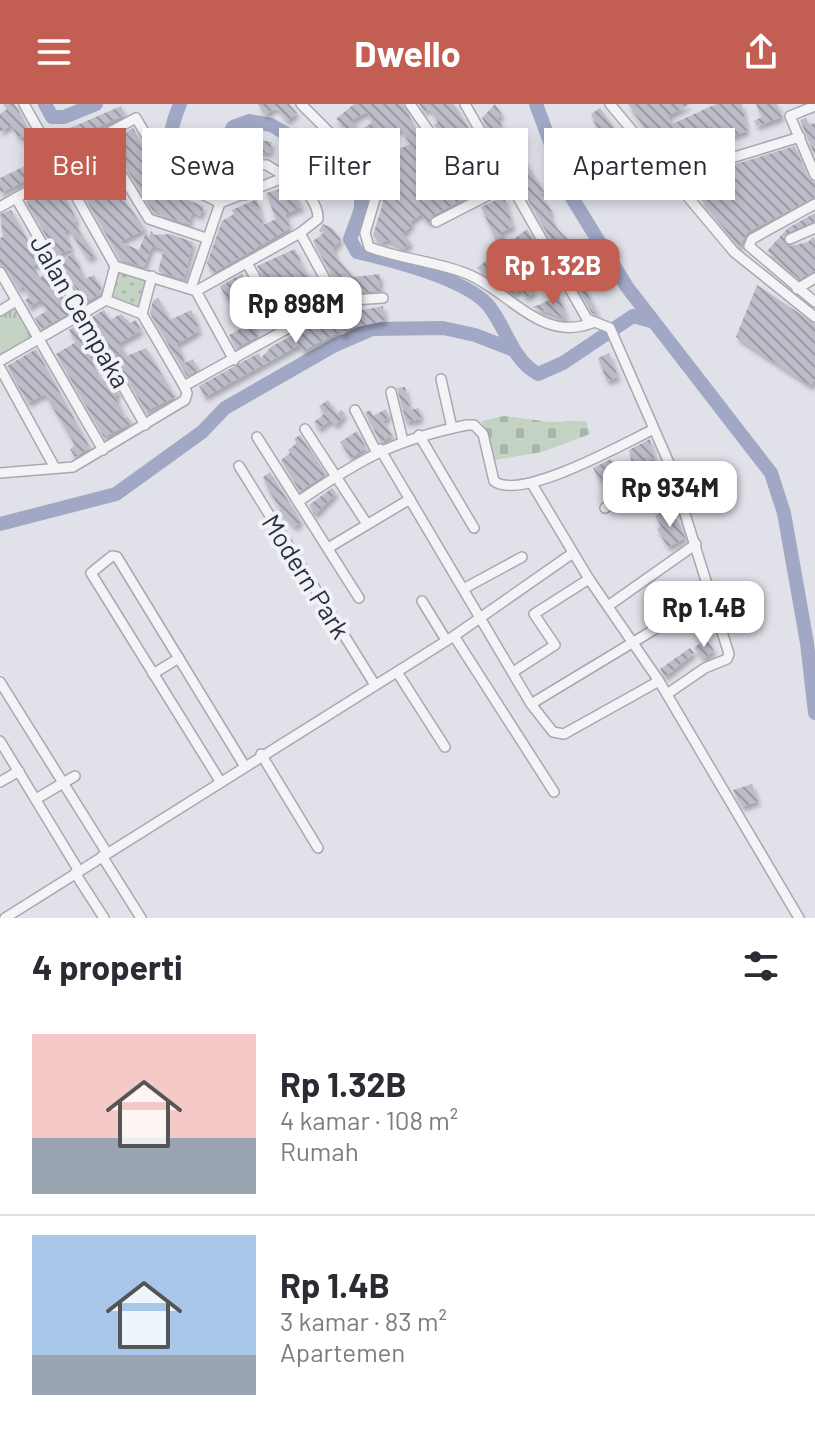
<!DOCTYPE html>
<html lang="id">
<head>
<meta charset="utf-8">
<style>
  body { margin:0; font-family:Barlow,sans-serif; background:#f7f7f7; color:#2b2b33; height:100vh; display:flex; flex-direction:column; font-size:30px; white-space:nowrap }
  * { box-sizing:border-box; margin:0 }
  p { font-size:26px; color:#7c7c81 }
  .icon { flex:none; width:44px; height:44px; fill:none; stroke:currentColor; stroke-width:2; stroke-linecap:round; stroke-linejoin:round }
  .map { position:relative; height:814px; overflow:hidden }
  .drawer { display:flex; flex-direction:column; background:#fff; flex:1 }
  .drawer>* { flex:none }
  .banner { position:absolute; left:24px; top:24px; width:768px; height:72px; display:flex; gap:16px }
  .price { position:absolute; translate:-50% -68px; padding:0 18px; border-radius:16px; background:#fff; color:#222; font-size:26px; line-height:52px; filter:drop-shadow(0 2px 4px #0008) }
  .price::after { content:''; position:absolute; left:50%; top:48px; width:24px; height:18px; margin-left:-12px; background:inherit; clip-path:polygon(0 0,100% 0,50% 100%) }
  .price.active { background:#c25e52; color:#fff }
  ul { padding:0; list-style:none }
  li { display:flex; align-items:center; gap:24px; height:200px; padding:0 32px }
  li+li { border-top:2px solid #e1e1e2 }
  li span { display:grid; place-items:center; flex:none; width:224px; height:160px; border-radius:0px; color:#555 }
  li>.icon { margin-inline-start:auto }
  span .icon { width:96px; height:96px; fill:#fffc; stroke-width:1 }
  li b { font-size:34px }
  h2 { display:flex; justify-content:space-between; align-items:center; height:96px; padding:0 32px; font-size:34px }
  .chip { padding:0 28px; border-radius:0px; background:#fff; box-shadow:0 4px 12px #0003; font-size:28px; line-height:72px }
  .chip.active { background:#c25e52; color:#fff }
  header { display:flex; justify-content:space-between; align-items:center; height:104px; padding:0 32px; background:#c25e52; color:#fff; font-size:36px; font-weight:700 }
  .map>svg:first-child { display:block }
  .grass { fill:url(#grass-tufts) }
  .cemetery { fill:url(#cemetery-stones) }
  .park { fill:url(#park-dots) }
  .lines { fill:none; stroke-linecap:round; stroke-linejoin:round }
  .river { stroke:#a0a8c5; stroke-width:14 }
  .building { fill:url(#building-back-hatch); fill-rule:evenodd; filter:url(#shadow) }
  .minor-casing { stroke:#a7a8b3; stroke-width:12 }
  .minor { stroke:#f4f4f7; stroke-width:9 }
  .labels { text-anchor:middle; dominant-baseline:central; stroke-width:8; stroke-linejoin:round; paint-order:stroke }
  .street-label { font-size:26px; fill:#2b2d3f; stroke:#f1f2f6 }
</style>
</head>
<body>
<header><svg class="icon" aria-label="menu" viewBox="0 0 24 24"><path d="M4 6h16M4 12h16M4 18h16"/></svg>Dwello<svg class="icon" aria-label="share" viewBox="0 0 24 24"><path d="M12 15V3M7 8l5-5 5 5M5 13v7h14v-7"/></svg></header>
<div class="map">
<svg width="815" height="814" viewBox="0 0 815 814">
  <defs>
    <pattern id="grass-tufts" width="24" height="20" patternUnits="userSpaceOnUse" patternTransform="scale(2)"><rect width="24" height="20" fill="#c3d2c3"/><path d="M3 7l-1-3M5 7V3M7 7l1-3M15 17l-1-3M17 17v-4M19 17l1-3" fill="none" stroke="#a8b5a9"/></pattern>
    <pattern id="cemetery-stones" width="16" height="16" patternUnits="userSpaceOnUse" patternTransform="scale(2)"><rect width="16" height="16" fill="#c3d2c3"/><path d="M2 7V4a2 2 0 0 1 4 0v3zM10 15v-3a2 2 0 0 1 4 0v3z" fill="#a8b5a9"/></pattern>
    <pattern id="park-dots" width="8" height="8" patternUnits="userSpaceOnUse" patternTransform="scale(2)"><rect width="8" height="8" fill="#c3d2c3"/><path d="M2 2h.1M6 6h.1" fill="none" stroke="#a8b5a9" stroke-width="1.8" stroke-linecap="round"/></pattern>
    <pattern id="building-back-hatch" width="6" height="6" patternUnits="userSpaceOnUse" patternTransform="scale(2)"><rect width="6" height="6" fill="#bcbdc8"/><path d="M-1 5l2 2M0 0l6 6M5-1l2 2" fill="none" stroke="#999aa4"/></pattern>
    <filter id="shadow"><feDropShadow dx="2.5" dy="4.5" stdDeviation="2" flood-color="#0004"/></filter>
  </defs>
  <rect width="100%" height="100%" fill="#e1e2e9"/>
  <polygon class="grass" points="14,203 31,232 0,251 0,211"/>
  <polygon class="cemetery" points="504,312 550,318 586,317 590,330 542,348 494,356 482,317"/>
  <polygon class="park" points="119,166 147,175 139,203 110,194"/>
  <g class="lines">
    <g class="river">
      <polyline points="45,0 52,13 64,13 96,0"/>
      <path d="M 180,0 C 167,31 157,81 210,65 L 233,23 L 249,17 L 271,21 L 299,37 L 361,85 L 361,105 L 350,135 L 357,148 C 391,156 465,175 488,201 C 507,224 511,255 538,270 L 563,259 L 633,212 L 651,217"/>
      <polyline points="536,0 569,89 627,183 771,369 784,409 807,539 815,609"/>
      <polyline points="0,420 116,390 202,328 225,304 335,241 372,225 443,224 475,231 514,246"/>
    </g>
  </g>
  <g class="building">
    <polygon points="3,0 14,0 19,7 48,66 0,89 0,74 33,58 21,31 18,33 11,21 0,28 0,10 7,5"/>
    <polygon points="258,0 289,0 297,9 287,17 277,3 265,11"/>
    <path d="M 354,0 L 403,0 L 425,43 L 429,40 L 456,79 L 454,81 L 466,94 L 433,111 L 429,119 L 421,110 L 410,118 L 412,121 L 403,130 L 411,139 L 404,145 L 388,136 L 380,139 L 373,131 L 383,99 L 381,90 L 401,71 L 386,47 L 375,53 L 364,32 L 359,35 L 336,15 ZM 367,8 L 372,19 L 358,27 L 352,16 ZM 401,25 L 410,40 L 397,46 L 389,31 Z"/>
    <polygon points="419,0 454,0 500,77 480,87 434,21 438,18 435,12 429,4 425,8"/>
    <polygon points="495,0 502,11 497,14 502,22 499,24 509,38 517,33 521,42 517,44 544,88 540,90 552,108 549,109 555,122 568,136 564,138 575,159 578,158 582,169 578,170 598,211 592,209 482,14"/>
    <polygon points="628,0 690,0 668,12 672,20 716,0 742,0 747,27 716,37 712,22 662,49"/>
    <polygon points="756,0 777,0 782,13 757,22 754,17 762,13"/>
    <polygon points="121,2 125,11 56,42 52,32"/>
    <polygon points="600,4 617,28 621,25 656,74 647,81 622,46 616,49 612,44 607,46 591,10"/>
    <polygon points="806,14 809,21 815,19 815,52 800,16"/>
    <polygon points="133,24 163,78 174,89 204,103 200,112 192,108 189,120 157,110 159,104 153,107 114,44 113,35"/>
    <polygon points="259,36 272,38 270,49 255,47 255,53 242,64 234,57 229,63 223,58 238,39 246,46 246,38"/>
    <polygon points="711,41 717,56 707,60 713,72 718,71 719,74 731,69 729,62 795,42 808,74 815,78 815,93 748,128 739,143 701,96 704,94 696,76 689,76 681,50"/>
    <polygon points="96,44 123,94 145,125 120,138 139,146 146,128 149,133 151,127 154,131 170,130 193,138 184,175 158,167 164,145 152,142 144,163 120,155 78,81 93,72 88,60 74,69 68,59"/>
    <polygon points="349,46 360,61 351,66 337,52"/>
    <polygon points="628,65 633,80 621,84 615,70"/>
    <polygon points="224,66 234,81 220,91 206,82"/>
    <polygon points="57,80 77,116 74,119 95,151 88,155 69,125 64,127 72,145 57,151 26,97"/>
    <polygon points="290,82 302,103 285,110 290,124 213,169 207,159 222,117 234,110 232,106 257,95 263,121 276,115 266,89"/>
    <polygon points="504,92 513,123 501,128 503,133 496,136 481,103"/>
    <polygon points="11,106 40,159 32,162 40,174 46,169 64,194 69,209 41,225 35,214 48,206 40,196 29,203 25,196 30,193 23,182 19,186 6,164 0,161 0,134 3,133 0,110"/>
    <polygon points="815,109 815,117 783,133 790,142 808,138 813,133 815,136 815,167 799,175 767,147 788,124"/>
    <polygon points="323,120 332,124 341,136 333,144 336,153 353,173 380,170 380,187 349,189 349,182 341,189 336,180 339,177 330,168 313,137 324,129 319,127"/>
    <polygon points="527,125 539,146 534,150 543,169 529,180 535,188 526,194 520,185 514,190 477,164"/>
    <polygon points="295,145 304,166 324,196 306,206 302,198 296,211 287,216 257,162"/>
    <polygon points="73,149 85,175 94,171 101,184 100,190 84,199 61,158"/>
    <polygon points="242,170 248,182 226,194 220,182"/>
    <polygon points="757,181 815,220 815,275 811,282 736,233"/>
    <polygon points="559,191 567,215 532,203 541,200"/>
    <polygon points="158,194 170,216 191,206 196,216 199,227 177,240 185,259 193,255 198,266 187,272 150,209 153,197"/>
    <polygon points="383,202 385,217 346,225 348,228 341,231 340,227 303,247 299,241 205,293 199,282 255,251 259,249 261,254 272,242 320,217 321,220 344,210"/>
    <polygon points="104,206 110,216 121,210 130,219 136,216 141,227 119,239 127,252 146,244 175,293 146,307 120,263 125,261 118,250 114,252 92,213"/>
    <polygon points="252,219 258,232 236,244 229,231"/>
    <polygon points="79,220 94,249 89,252 102,276 109,272 119,290 115,292 125,314 128,313 132,319 104,333 56,250 76,238 69,226"/>
    <polygon points="36,245 90,344 75,353 70,345 75,341 45,290 28,299 7,262"/>
    <polygon points="609,249 618,273 607,277 598,254"/>
    <polygon points="405,283 410,306 419,304 421,315 406,318 397,284"/>
    <polygon points="328,296 337,310 341,306 345,310 336,321 330,316 319,325 314,318 324,310 319,302"/>
    <polygon points="386,305 389,313 383,317 392,331 381,338 365,309 370,306 373,312"/>
    <polygon points="357,327 366,344 351,354 340,338"/>
    <polygon points="300,331 326,370 300,387 281,356 290,349 288,346 297,339 294,335"/>
    <polygon points="650,335 654,354 633,365 629,346"/>
    <polygon points="611,355 624,381 613,389 604,372 599,375 593,364"/>
    <polygon points="270,368 301,417 295,423 278,407 281,405 269,387 263,373"/>
    <polygon points="664,372 667,378 649,389 655,396 648,402 637,390"/>
    <polygon points="332,384 336,389 315,411 309,401"/>
    <polygon points="664,406 671,418 675,414 681,422 685,434 668,443 657,425 661,422 655,412"/>
    <polygon points="705,535 714,546 704,555 694,544"/>
    <polygon points="690,544 694,549 665,573 660,565"/>
    <polygon points="752,680 758,697 742,703 733,686"/>
  </g>
  <g class="lines">
    <defs>
      <g id="minor">
        <polyline points="24,0 115,162 196,187 234,256"/>
        <polyline points="301,0 331,30 347,31 378,73"/>
        <polyline points="410,0 477,96"/>
        <polyline points="465,0 587,215 610,224 669,359 729,550 727,555 705,564 667,590"/>
        <polyline points="610,0 734,148 815,213"/>
        <polyline points="815,2 790,12 815,71"/>
        <polyline points="99,34 149,115 206,134"/>
        <polyline points="728,55 800,33"/>
        <path d="M 56,57 L 136,14 L 172,75 L 220,99 L 288,72 C 301,75 319,102 318,115 L 300,129 L 196,187"/>
        <polyline points="245,91 258,61 267,61 286,73"/>
        <polyline points="16,94 145,321"/>
        <path d="M 375,95 L 365,129 L 369,143 C 400,155 434,157 465,169 C 509,186 540,239 592,219"/>
        <polyline points="815,100 752,135 749,142 815,198"/>
        <polyline points="0,103 62,68"/>
        <polyline points="436,118 510,80"/>
        <polyline points="300,129 337,197"/>
        <polyline points="790,135 815,124"/>
        <polyline points="247,159 284,226"/>
        <polyline points="0,168 103,346"/>
        <polyline points="191,184 220,99"/>
        <polyline points="797,185 815,174"/>
        <polyline points="106,196 142,210 184,282"/>
        <polyline points="0,207 16,197"/>
        <polyline points="142,210 152,172"/>
        <polyline points="0,257 106,196 115,162"/>
        <polyline points="0,264 55,364"/>
        <polyline points="441,275 452,324"/>
        <polyline points="391,288 403,337"/>
        <polyline points="355,306 376,347"/>
        <polyline points="305,325 367,420"/>
        <polyline points="419,331 474,424"/>
        <polyline points="257,333 359,494"/>
        <polyline points="380,345 531,600 553,628 564,630 659,577"/>
        <polyline points="239,362 375,581"/>
        <polyline points="0,369 73,363 185,296 187,289 184,282 337,197 383,194"/>
        <polyline points="532,380 589,475 659,577 799,814"/>
        <path d="M 299,397 C 361,355 393,336 467,321 L 474,321 L 483,330 L 494,377 C 520,398 625,339 654,325"/>
        <polyline points="605,404 669,359"/>
        <polyline points="328,444 410,395"/>
        <polyline points="465,484 522,453"/>
        <polyline points="422,497 446,536"/>
        <polyline points="608,502 696,440"/>
        <polyline points="454,532 554,688"/>
        <polyline points="397,568 445,643"/>
        <polyline points="513,568 555,541 534,510 589,475"/>
        <polyline points="153,570 179,554"/>
        <polyline points="0,578 107,749"/>
        <polyline points="531,600 670,516"/>
        <polyline points="0,637 79,767"/>
        <polyline points="261,650 318,744"/>
        <polyline points="220,677 91,469 112,452 117,453 244,661"/>
        <polyline points="0,678 19,667"/>
        <polyline points="36,695 75,672"/>
        <polyline points="102,752 141,814"/>
        <polyline points="75,769 104,814"/>
        <polyline points="5,814 454,532 573,449"/>
      </g>
    </defs>
    <use href="#minor" class="minor-casing"/>
    <use href="#minor" class="minor"/>
  </g>
  <g class="labels">
    <g class="street-label">
      <text transform="translate(81 207) rotate(60)">Jalan Cempaka</text>
      <text transform="translate(307 472) rotate(58)">Modern Park</text>
    </g>
  </g>
</svg>
<b class="price active" style="left:553px;top:203px">Rp 1.32B</b>
<b class="price" style="left:296px;top:241px">Rp 898M</b>
<b class="price" style="left:670px;top:425px">Rp 934M</b>
<b class="price" style="left:704px;top:545px">Rp 1.4B</b>
<div class="banner">
<a class="chip active">Beli</a>
<a class="chip">Sewa</a>
<a class="chip">Filter</a>
<a class="chip">Baru</a>
<a class="chip">Apartemen</a>
</div>
</div>
<section class="drawer">
<h2>4 properti<svg class="icon" aria-label="filters" viewBox="0 0 24 24"><path d="M4 7h16M4 17h16"/><circle cx="9" cy="7" r="2"/><circle cx="15" cy="17" r="2"/></svg></h2>
<ul>
<li><span style="background:linear-gradient(#f6c9c9 65%,#9aa5b1 0)"><svg class="icon" aria-label="home" viewBox="0 0 24 24"><path d="M3 11l9-7 9 7M6 9v11h12V9"/></svg></span><div><b>Rp 1.32B</b><p>4 kamar · 108 m²</p><p>Rumah</p></div></li>
<li><span style="background:linear-gradient(#a9c7e8 75%,#9aa5b1 0)"><svg class="icon" aria-label="home" viewBox="0 0 24 24"><path d="M3 11l9-7 9 7M6 9v11h12V9"/></svg></span><div><b>Rp 1.4B</b><p>3 kamar · 83 m²</p><p>Apartemen</p></div></li>
</ul>
</section>
</body>
</html>
